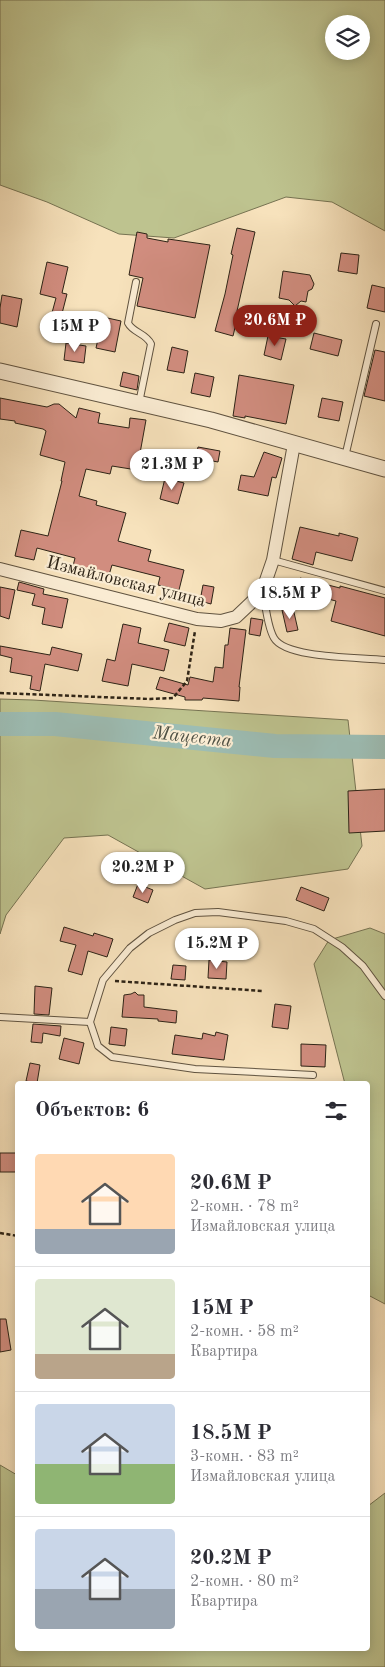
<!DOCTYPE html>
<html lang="ru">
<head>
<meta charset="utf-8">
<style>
  body { margin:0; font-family:"Old Standard TT",serif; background:#f7f7f7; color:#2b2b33; height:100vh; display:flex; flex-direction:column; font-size:19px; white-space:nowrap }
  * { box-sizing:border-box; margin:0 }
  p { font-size:16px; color:#7c7c81 }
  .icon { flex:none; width:28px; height:28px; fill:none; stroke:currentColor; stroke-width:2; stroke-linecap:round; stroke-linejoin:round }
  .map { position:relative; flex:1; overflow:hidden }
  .panel { position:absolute; left:15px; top:1081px; width:355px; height:570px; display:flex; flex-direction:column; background:#fff; border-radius:5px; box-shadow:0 2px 12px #0003 }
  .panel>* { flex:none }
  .buttons { position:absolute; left:325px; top:15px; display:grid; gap:10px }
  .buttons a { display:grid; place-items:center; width:45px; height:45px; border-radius:50%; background:#fff; box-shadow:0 2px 12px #0003; font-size:25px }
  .price { position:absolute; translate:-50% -42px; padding:0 11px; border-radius:18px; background:#fff; color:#222; font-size:16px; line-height:32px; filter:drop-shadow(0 1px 2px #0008) }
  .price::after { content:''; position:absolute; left:50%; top:30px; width:15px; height:11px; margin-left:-8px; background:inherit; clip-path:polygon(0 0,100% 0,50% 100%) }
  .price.current { background:#8f2418; color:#fff }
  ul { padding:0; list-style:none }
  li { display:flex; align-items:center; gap:15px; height:125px; padding:0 20px }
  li+li { border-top:1px solid #e1e1e2 }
  li span { display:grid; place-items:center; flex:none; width:140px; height:100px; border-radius:5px; color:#555 }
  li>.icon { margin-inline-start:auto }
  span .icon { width:60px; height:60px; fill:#fffc; stroke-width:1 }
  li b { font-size:21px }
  h2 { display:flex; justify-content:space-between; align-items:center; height:60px; padding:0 20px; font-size:21px }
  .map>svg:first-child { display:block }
  .green { fill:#bec38f; stroke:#767352; fill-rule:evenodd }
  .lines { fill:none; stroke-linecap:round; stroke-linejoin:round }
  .river { stroke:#9dbdb4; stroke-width:24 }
  .building { fill:#d18d7f; stroke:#2d2316 }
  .service-casing { stroke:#605340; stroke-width:8 }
  .minor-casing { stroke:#605340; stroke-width:14 }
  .tertiary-casing { stroke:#605340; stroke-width:17 }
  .path { stroke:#2d2316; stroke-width:2.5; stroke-dasharray:4 2.5; stroke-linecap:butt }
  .service { stroke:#faecd3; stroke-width:6 }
  .minor { stroke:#faecd3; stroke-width:12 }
  .tertiary { stroke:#faecd3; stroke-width:15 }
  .labels { text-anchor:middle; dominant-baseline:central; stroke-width:4.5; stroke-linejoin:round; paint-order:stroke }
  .street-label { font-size:18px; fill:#2d2316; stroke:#faecd3 }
  .water-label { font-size:19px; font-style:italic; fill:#4f5145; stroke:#faecd3 }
</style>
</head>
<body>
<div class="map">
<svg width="385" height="1667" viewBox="0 0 385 1667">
  <rect width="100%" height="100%" fill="#f7e2bc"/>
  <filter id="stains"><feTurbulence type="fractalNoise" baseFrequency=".004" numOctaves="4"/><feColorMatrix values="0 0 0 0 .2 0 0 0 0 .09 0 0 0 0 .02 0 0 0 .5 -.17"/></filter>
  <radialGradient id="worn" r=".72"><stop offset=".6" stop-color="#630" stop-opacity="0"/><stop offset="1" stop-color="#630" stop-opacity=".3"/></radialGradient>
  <g class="green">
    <path d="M 0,0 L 385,0 L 385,231 L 332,202 L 286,197 L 174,238 L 119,234 L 47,202 L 0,185 ZM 334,24 L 361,24 L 361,51 L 334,51 Z"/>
    <polygon points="0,699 33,700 348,720 362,846 348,869 205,889 108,835 64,838 6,915 0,934"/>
    <polygon points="370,928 385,934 385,1304 368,1295 368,1084 345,1084 314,964 329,940"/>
    <polygon points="0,1465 17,1475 18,1649 368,1649 368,1506 385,1493 385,1667 0,1667"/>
  </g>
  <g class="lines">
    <polyline class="river" points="0,724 55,724 275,746 385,747"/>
  </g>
  <g class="building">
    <polygon points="237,228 255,232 237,311 239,311 233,336 215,331 225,294 233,255 231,254"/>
    <polygon points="137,232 147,234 147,238 168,242 168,239 210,245 195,318 137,306 143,278 129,275"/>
    <polygon points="341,253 359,255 357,274 338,271"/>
    <polygon points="47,262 68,267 62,293 67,294 56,337 46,335 56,298 40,294"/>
    <polygon points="283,271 310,275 314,284 312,289 308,291 306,302 301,301 295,306 289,300 279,298"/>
    <polygon points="372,285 385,288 385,312 367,308"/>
    <polygon points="2,295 22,299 17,327 0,323 0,308"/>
    <polygon points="103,317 121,321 115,352 96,348"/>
    <polygon points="314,333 342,340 338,356 310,349"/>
    <polygon points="268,336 286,339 281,360 264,355"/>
    <polygon points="66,343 86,346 84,363 64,360"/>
    <polygon points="172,347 188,351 184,373 167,370"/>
    <polygon points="375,350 385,352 385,401 364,396"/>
    <polygon points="123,372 139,376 137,390 120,386"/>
    <polygon points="195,373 214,377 210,397 191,393"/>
    <polygon points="239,375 294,385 286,424 245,416 245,418 233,416"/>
    <polygon points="0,398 47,407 54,404 59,404 76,418 79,408 100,413 98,423 129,428 130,418 146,420 137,470 112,466 110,474 86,469 79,496 97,501 96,505 126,513 118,541 151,550 148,561 184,570 179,590 158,585 160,577 112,565 109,575 73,566 75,558 37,548 34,560 15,556 21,530 48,536 62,481 61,481 65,462 40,455 46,431 43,429 15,423 15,421 0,419"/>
    <polygon points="322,398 343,402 339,421 318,417"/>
    <polygon points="198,447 220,451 218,462 196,458"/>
    <polygon points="264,452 282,458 276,478 272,477 268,496 238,490 241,475 254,477"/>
    <polygon points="165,478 184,483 178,504 160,499"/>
    <polygon points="300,527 339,536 339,533 358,538 352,561 316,552 313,565 292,559"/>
    <polygon points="300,578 340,588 340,586 385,598 385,636 331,621 336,601 297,591"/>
    <polygon points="19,582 44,589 43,594 68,599 62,628 42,624 45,608 32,605 35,594 17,590"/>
    <polygon points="203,585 214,587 211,604 200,601"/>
    <polygon points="0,587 15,590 9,619 0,616"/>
    <polygon points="293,608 298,630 287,632 282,610"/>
    <polygon points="251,618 263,620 260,636 249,634"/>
    <polygon points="169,623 189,628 185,646 164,641"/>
    <polygon points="123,624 141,628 138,643 169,650 164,671 132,664 128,686 102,681 107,659 115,661"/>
    <polygon points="230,628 246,630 239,687 240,687 239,701 203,698 202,700 185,700 185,697 156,689 160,677 188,685 190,677 213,682 215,667 223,668 225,645 228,645"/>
    <polygon points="0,646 50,655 52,647 82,654 78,671 45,664 40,691 30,689 32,676 10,672 12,658 0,655"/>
    <polygon points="385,789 385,831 349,833 348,791"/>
    <polygon points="138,884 153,890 148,903 133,897"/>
    <polygon points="301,887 329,898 324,911 296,900"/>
    <polygon points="64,927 93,936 94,933 113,939 107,957 88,951 82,975 68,971 76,945 60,941"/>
    <polygon points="209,960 227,962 226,979 208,978"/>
    <polygon points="173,965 186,966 185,980 171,979"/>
    <polygon points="35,986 52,988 49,1015 34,1014"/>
    <polygon points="135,992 138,995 144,995 144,1007 177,1011 176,1023 158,1021 158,1019 122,1017 124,995 131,994"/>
    <polygon points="275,1004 291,1006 288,1029 272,1027"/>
    <polygon points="33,1024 61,1026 60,1036 43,1033 42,1043 31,1042"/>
    <polygon points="111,1027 127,1029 125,1046 109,1044"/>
    <polygon points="216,1032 228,1035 224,1060 172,1054 175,1035 202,1039 203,1033 215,1036"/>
    <polygon points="64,1038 84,1043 79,1064 59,1059"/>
    <polygon points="301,1044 326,1045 325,1067 301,1066"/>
    <polygon points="30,1063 40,1065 37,1083 26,1081"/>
    <rect x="0" y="1153" width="18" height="19"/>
    <polygon points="0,1319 6,1319 11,1350 0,1352"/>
  </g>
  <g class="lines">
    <defs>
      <g id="service">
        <path d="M 136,282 L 128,323 C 133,333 146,333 151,344 L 139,403"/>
        <polyline points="345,457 376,324"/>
        <polyline points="273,560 385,591"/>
        <path d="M 263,589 C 265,603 267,626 274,638 C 286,659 362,657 385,660"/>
        <polyline points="0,1017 90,1022"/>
        <polyline points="313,1075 195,1069 112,1057 98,1046 90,1022 103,980 130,948 149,933 175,920 195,913 218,912 286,921 314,929 342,947 363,966 385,996"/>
      </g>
      <polyline id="minor" points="0,569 197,619 221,621 236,617 256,598 263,589 273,560 294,444"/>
      <polyline id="tertiary" points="0,371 211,420 385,469"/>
    </defs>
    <use href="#service" class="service-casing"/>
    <use href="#minor" class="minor-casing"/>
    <use href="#tertiary" class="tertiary-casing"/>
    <g class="path">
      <polyline points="0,693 150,699 173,698 187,681 195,631"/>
      <polyline points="115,981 263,991"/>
      <polyline points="0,1233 18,1236"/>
    </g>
    <use href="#service" class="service"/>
    <use href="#minor" class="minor"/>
    <use href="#tertiary" class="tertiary"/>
  </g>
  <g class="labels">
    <g class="street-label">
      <text transform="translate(126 582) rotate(14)">Измайловская улица</text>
    </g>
    <g class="water-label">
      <text transform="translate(192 738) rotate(6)">Мацеста</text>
    </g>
  </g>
  <rect width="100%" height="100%" filter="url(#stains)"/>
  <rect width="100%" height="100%" fill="url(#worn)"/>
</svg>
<div class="buttons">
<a><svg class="icon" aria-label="layers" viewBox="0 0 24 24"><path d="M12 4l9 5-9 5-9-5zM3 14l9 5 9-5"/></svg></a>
</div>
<b class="price current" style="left:275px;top:347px">20.6M ₽</b>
<b class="price" style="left:75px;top:353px">15M ₽</b>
<b class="price" style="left:172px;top:491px">21.3M ₽</b>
<b class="price" style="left:290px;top:620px">18.5M ₽</b>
<b class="price" style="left:143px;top:894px">20.2M ₽</b>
<b class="price" style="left:217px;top:970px">15.2M ₽</b>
<section class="panel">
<h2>Объектов: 6<svg class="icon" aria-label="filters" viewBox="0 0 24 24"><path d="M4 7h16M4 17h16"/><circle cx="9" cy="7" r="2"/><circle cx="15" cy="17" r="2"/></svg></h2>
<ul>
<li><span style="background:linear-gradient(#ffd9b3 75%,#9aa5b1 0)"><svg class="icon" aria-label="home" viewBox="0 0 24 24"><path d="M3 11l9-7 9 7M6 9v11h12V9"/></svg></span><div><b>20.6M ₽</b><p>2-комн. · 78 m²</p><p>Измайловская улица</p></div></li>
<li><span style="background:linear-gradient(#dfe7d0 75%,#b9a48a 0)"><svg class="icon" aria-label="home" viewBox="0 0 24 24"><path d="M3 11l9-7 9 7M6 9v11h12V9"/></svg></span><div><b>15M ₽</b><p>2-комн. · 58 m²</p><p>Квартира</p></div></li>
<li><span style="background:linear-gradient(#c9d6e8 60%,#8fb573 0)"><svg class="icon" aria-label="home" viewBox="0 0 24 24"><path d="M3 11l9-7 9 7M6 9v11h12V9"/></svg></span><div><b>18.5M ₽</b><p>3-комн. · 83 m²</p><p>Измайловская улица</p></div></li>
<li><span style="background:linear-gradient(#c9d6e8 60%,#9aa5b1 0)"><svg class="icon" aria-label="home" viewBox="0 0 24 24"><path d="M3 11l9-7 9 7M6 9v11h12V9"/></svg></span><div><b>20.2M ₽</b><p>2-комн. · 80 m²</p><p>Квартира</p></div></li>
</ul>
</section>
</div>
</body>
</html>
